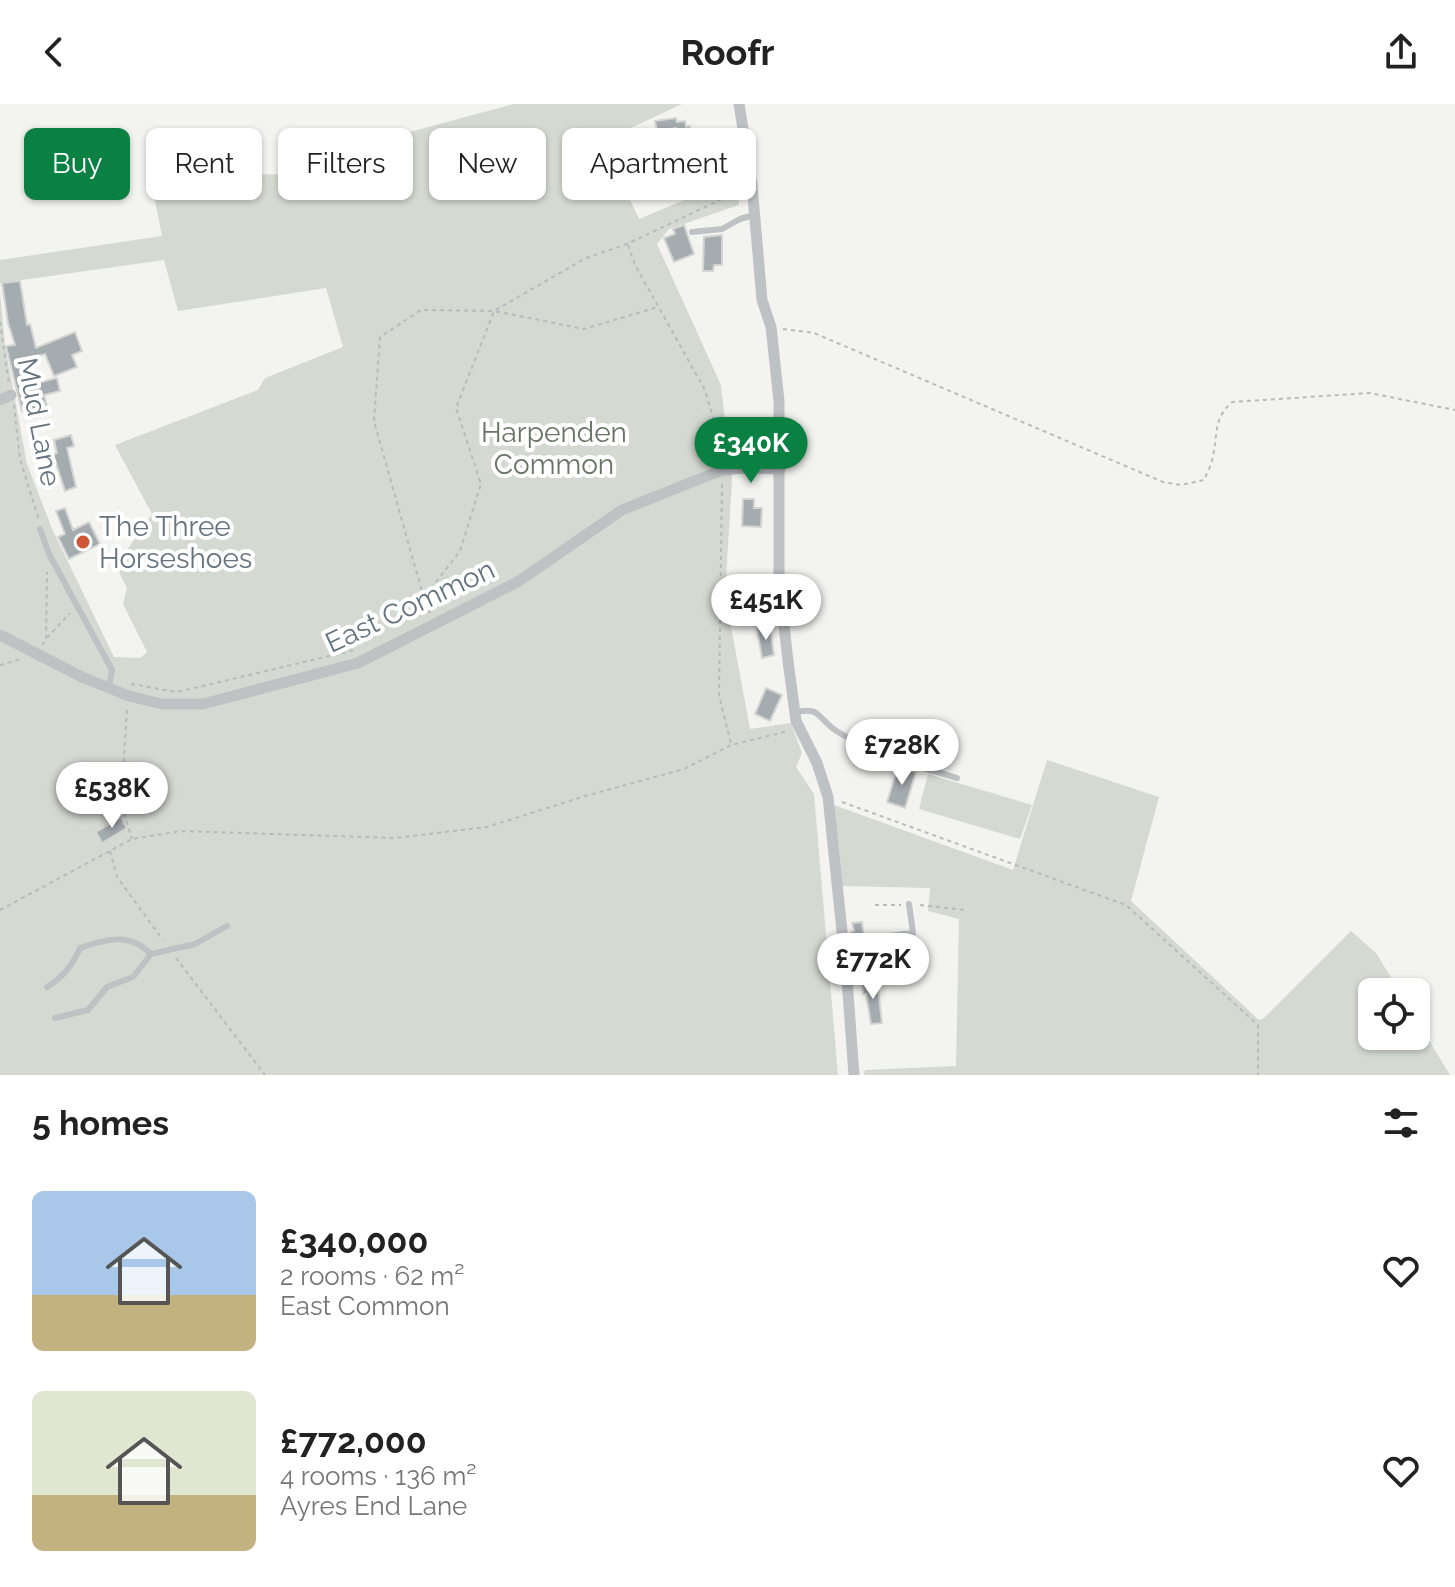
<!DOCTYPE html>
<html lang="en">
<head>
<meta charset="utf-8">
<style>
  body { margin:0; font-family:Raleway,sans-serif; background:#f2f2f2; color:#222; height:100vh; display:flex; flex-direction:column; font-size:30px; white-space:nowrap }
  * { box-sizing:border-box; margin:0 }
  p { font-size:26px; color:#767676 }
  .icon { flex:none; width:44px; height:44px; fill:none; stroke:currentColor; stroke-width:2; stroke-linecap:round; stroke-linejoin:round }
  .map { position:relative; height:971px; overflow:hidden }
  .details { display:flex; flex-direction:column; background:#fff; flex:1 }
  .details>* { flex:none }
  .guide { position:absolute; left:24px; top:24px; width:800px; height:72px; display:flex; gap:16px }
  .tools { position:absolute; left:1358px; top:874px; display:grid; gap:16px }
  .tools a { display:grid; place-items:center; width:72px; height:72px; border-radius:12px; background:#fff; box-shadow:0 2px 6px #0004; font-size:40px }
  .price { position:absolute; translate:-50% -68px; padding:0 18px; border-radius:28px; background:#fff; color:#222; font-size:26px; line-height:52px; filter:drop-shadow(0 2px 4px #0008) }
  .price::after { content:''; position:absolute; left:50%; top:48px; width:24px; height:18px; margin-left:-12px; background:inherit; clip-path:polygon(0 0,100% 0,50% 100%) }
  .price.current { background:#0b8043; color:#fff }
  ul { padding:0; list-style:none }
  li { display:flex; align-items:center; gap:24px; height:200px; padding:0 32px }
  li span { display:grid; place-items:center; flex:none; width:224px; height:160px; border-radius:12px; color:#555 }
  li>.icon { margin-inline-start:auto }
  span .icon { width:96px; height:96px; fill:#fffc; stroke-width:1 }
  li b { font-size:34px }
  h2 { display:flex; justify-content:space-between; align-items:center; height:96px; padding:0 32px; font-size:34px }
  .chip { padding:0 28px; border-radius:12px; background:#fff; box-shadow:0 2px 6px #0004; font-size:28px; line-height:72px }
  .chip.current { background:#0b8043; color:#fff }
  header { display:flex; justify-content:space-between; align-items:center; height:104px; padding:0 32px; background:#fff; font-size:36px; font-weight:700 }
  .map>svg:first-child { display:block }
  .green { fill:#d4dad1 }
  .building { fill:#a5acb0; stroke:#d4d4d2; stroke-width:2 }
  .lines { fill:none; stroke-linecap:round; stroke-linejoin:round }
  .path { stroke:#b8babc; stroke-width:2; stroke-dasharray:4 4; stroke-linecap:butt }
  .lane { stroke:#bfc2c5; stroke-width:6 }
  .street { stroke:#bfc2c5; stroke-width:11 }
  .poi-dot { fill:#d05633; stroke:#fff; stroke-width:3 }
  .labels { text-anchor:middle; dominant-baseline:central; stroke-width:8; stroke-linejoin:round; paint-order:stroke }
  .street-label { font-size:28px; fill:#65737e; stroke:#fff }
  .park-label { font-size:28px; fill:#677663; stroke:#fff }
  .poi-label { font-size:28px; fill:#65737e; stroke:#fff; text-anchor:start }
</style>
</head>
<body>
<header><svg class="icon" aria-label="back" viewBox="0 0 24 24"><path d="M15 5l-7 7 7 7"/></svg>Roofr<svg class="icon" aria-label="share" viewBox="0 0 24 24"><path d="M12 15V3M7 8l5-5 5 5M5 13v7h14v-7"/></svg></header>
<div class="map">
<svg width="1455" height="971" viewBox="0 0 1455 971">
  <rect width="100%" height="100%" fill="#f3f3f0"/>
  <g class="green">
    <polygon points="514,0 682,0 603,37 639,115 737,74 739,101 669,125 657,140 721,281 732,377 725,490 750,625 791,619 802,649 796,663 814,690 838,971 0,971 0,188 5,241 27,360 53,427 114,553 140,554 147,548 123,500 127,484 116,462 152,410 115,341 258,286 265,274 343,243 326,184 178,207 164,156 0,179 0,156 162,132 150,72 293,70 298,58"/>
    <polygon points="1047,656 1159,693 1131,797 1259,916 1263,915 1351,827 1376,849 1400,888 1372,888 1372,932 1416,932 1416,915 1450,971 864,971 865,966 956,962 959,815 928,807 930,784 842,782 834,701 1013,766"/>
    <polygon points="928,670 1032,701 1020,735 919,705"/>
  </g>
  <g class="building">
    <polygon points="676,14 677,18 685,17 686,23 690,22 691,31 698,30 706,84 688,87 676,24 657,28 655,17"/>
    <polygon points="684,121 694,150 674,158 664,134 675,130 673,125"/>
    <polygon points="722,131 722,161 714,161 713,167 703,167 704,133"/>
    <polygon points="20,177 27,221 30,220 36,244 75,228 82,247 72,251 77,263 54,272 45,250 19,258 25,282 57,274 60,287 44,291 49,310 34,314 31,305 22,307 6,242 15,241 8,219 2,179"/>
    <polygon points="71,331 74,342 67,344 76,383 65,387 53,350 57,349 54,336"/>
    <polygon points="743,395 754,395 754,404 762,404 761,423 742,422"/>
    <polygon points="65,404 73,426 89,418 100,440 69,455 58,433 65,430 56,407"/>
    <polygon points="770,523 774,551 762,554 757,525"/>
    <polygon points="766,584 782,591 770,617 755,610"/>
    <polygon points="913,616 930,621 920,657 902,651"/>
    <polygon points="898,663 916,668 905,704 887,698"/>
    <polygon points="121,713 127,724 102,739 96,728"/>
    <polygon points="862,818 868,866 855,868 851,828 854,827 852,819"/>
    <polygon points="877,876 882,919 871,920 866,890 863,890 862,879"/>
  </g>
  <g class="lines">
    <g class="path">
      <polyline points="628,141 635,161 705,286 717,327 720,353"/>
      <polyline points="0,218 9,280"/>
      <path d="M 783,225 L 814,229 L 1163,378 L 1181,381 L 1204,376 C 1207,369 1212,360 1213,352 C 1218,330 1213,315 1232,298 L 1370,289 L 1455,306"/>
      <polyline points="14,301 20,355 39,416"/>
      <polyline points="722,380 719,591 731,640"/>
      <polyline points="438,480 448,499"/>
      <polyline points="428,509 374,317 380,233 421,206 494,207 584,225 658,203"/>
      <polyline points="430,509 433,482 460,447 481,380 456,304 494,207 586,154 627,140 741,86"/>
      <polyline points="47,534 70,509"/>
      <polyline points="42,541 46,536 47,468"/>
      <polyline points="0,561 22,555"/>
      <polyline points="131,580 177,588 355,546"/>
      <polyline points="127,606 121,699 132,735"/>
      <polyline points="842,698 1126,801 1258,921 1258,971"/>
      <polyline points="110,747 117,773 163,836"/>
      <polyline points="875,801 901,801"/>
      <polyline points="920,801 964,806"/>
      <polyline points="0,806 132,735 181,727 395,734 487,723 585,692 684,665 731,641 788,627"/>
      <polyline points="176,854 265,971"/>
    </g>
    <g class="lane">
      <polyline points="692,128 722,125 740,115 754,111"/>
      <polyline points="40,425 49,450 112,566 109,584"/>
      <path d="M 795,608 C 819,604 815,609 831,623 C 837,628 845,632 852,636 C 884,655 922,663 957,674"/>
      <polyline points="847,875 885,869 880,833 913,829 909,800"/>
      <path d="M 47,883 C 63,873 72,862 80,844 C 107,835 129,828 151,850"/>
      <polyline points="55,914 88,906 107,883 133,873 151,850 195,840 227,822"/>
    </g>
    <g class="street">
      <polyline points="739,0 752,81 762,196 771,223 779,297 779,478 788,557 796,617 817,659 828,693 847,875 854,971"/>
      <polyline points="0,296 11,291"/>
      <polyline points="0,531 82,573 129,592 162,600 203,600 358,559 519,477 622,406 722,366 744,364 780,365"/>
    </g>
  </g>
  <circle class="poi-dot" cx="83" cy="438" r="8"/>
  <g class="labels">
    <g class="street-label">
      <text transform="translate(39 318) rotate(79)">Mud Lane</text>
      <text transform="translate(410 502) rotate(-25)">East Common</text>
    </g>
    <g class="park-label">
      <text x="554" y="328">Harpenden<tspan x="554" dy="32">Common</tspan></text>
    </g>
    <g class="poi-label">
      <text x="99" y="422">The Three<tspan x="99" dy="32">Horseshoes</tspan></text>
    </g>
  </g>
</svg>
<div class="tools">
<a><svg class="icon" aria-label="locate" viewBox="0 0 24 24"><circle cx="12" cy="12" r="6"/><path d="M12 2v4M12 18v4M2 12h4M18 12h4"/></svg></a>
</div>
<b class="price current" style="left:751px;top:381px">£340K</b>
<b class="price" style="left:766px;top:538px">£451K</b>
<b class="price" style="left:902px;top:683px">£728K</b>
<b class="price" style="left:112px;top:726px">£538K</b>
<b class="price" style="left:873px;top:897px">£772K</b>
<div class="guide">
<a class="chip current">Buy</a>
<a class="chip">Rent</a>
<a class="chip">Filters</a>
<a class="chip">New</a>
<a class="chip">Apartment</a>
</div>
</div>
<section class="details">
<h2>5 homes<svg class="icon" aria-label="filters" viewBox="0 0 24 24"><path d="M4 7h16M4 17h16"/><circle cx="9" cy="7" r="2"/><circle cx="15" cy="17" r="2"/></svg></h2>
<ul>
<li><span style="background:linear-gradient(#a9c7e8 65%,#c2b280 0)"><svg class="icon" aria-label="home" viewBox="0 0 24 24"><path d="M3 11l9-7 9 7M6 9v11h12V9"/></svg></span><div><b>£340,000</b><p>2 rooms · 62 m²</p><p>East Common</p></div><svg class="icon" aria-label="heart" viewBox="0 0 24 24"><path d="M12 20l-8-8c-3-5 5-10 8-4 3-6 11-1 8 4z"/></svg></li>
<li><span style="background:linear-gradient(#dfe7d0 65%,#c2b280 0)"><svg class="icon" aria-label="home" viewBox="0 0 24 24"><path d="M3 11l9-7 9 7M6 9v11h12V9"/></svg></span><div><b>£772,000</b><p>4 rooms · 136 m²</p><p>Ayres End Lane</p></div><svg class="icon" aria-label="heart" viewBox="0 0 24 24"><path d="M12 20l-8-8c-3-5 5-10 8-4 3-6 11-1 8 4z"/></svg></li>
</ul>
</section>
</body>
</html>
